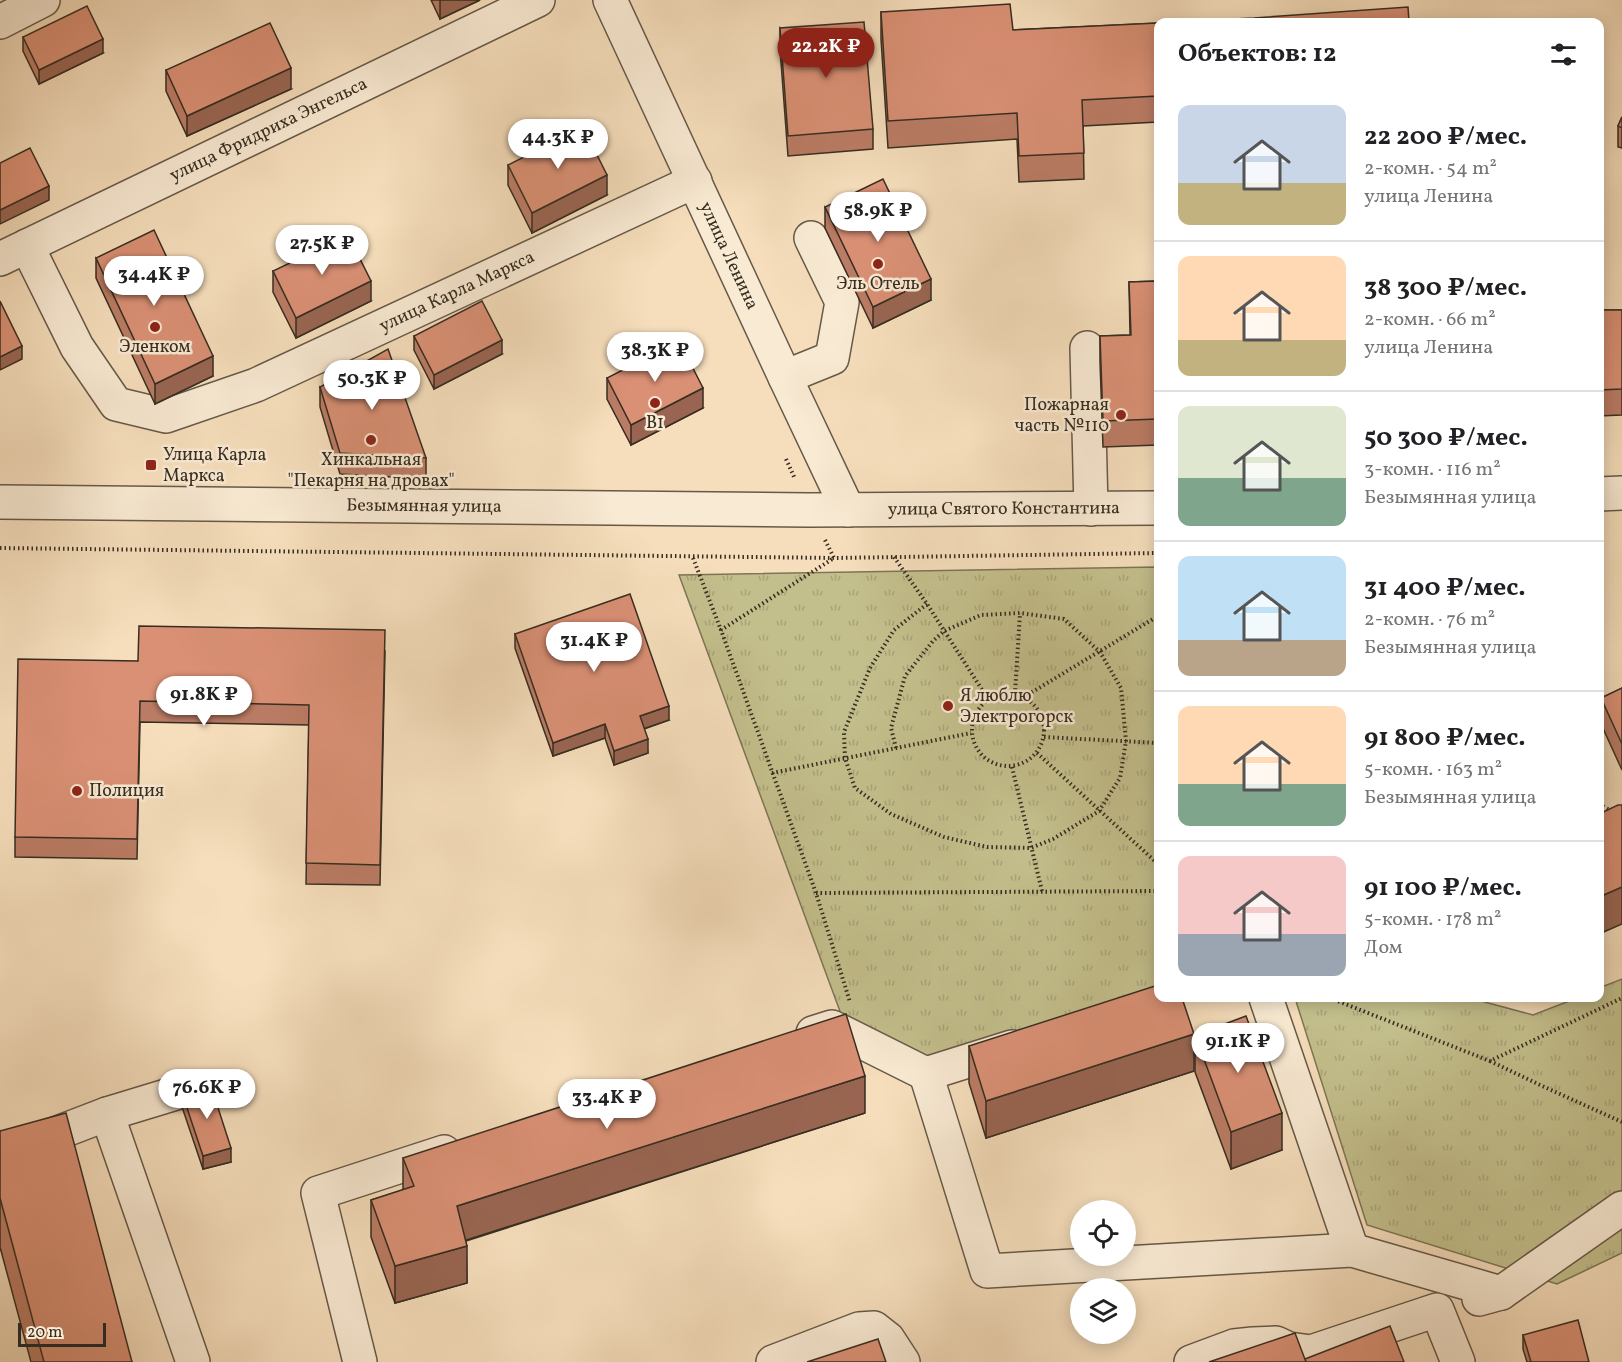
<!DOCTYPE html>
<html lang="ru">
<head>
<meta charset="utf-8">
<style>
  body { margin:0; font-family:Vollkorn,serif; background:#f2f2f2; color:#202124; height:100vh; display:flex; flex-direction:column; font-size:22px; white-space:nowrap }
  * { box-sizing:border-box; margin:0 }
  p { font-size:20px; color:#757577 }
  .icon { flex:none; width:33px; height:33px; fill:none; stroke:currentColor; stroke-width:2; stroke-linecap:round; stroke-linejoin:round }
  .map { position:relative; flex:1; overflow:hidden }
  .sheet { position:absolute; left:1154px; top:18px; width:450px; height:984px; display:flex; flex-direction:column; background:#fff; border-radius:12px; box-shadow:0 3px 15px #0003 }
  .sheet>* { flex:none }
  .controls { position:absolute; left:1070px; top:1200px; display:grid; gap:12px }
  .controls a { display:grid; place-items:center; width:66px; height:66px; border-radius:50%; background:#fff; box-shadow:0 3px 15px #0003; font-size:30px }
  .scale { position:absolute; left:18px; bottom:15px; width:88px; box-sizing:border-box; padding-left:6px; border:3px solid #362d21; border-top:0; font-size:16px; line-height:21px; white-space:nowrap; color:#362d21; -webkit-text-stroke:4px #f9ead3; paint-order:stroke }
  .price { position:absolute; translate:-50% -51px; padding:0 14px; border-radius:21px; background:#fff; color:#222; font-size:20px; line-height:39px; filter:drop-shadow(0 2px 3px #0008) }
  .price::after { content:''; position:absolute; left:50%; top:36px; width:18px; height:14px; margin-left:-9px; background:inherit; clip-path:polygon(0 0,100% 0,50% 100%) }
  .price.selected { background:#8f2418; color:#fff }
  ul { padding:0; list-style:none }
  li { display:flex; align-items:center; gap:18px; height:150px; padding:0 24px }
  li+li { border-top:2px solid #e0e0e0 }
  li span { display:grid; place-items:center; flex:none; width:168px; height:120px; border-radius:12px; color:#555 }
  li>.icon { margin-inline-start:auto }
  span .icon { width:72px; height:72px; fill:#fffc; stroke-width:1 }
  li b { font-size:26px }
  h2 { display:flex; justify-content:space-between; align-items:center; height:72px; padding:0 24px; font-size:26px }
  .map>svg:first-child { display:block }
  .grass { fill:url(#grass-tufts); stroke:#7c7656; stroke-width:1.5 }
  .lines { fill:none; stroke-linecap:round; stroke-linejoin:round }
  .minor-casing { stroke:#665948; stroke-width:36 }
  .path { stroke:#362d21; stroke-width:4; stroke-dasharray:1.5 3; stroke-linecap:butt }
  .minor { stroke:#f9ead3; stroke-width:33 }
  .wall { fill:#bb7c65; stroke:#362d21; stroke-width:1.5 }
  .shaded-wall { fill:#996552; stroke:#362d21; stroke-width:1.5 }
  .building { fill:#da9075; stroke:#362d21; stroke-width:1.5 }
  .poi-dot { fill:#8f2418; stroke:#f9ead3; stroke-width:2 }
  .labels { text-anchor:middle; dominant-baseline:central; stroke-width:5; stroke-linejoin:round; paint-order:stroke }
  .street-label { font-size:18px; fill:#362d21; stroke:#f9ead3 }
  .poi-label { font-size:18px; fill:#362d21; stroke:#f9ead3 }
</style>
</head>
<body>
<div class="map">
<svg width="1622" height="1362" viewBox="0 0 1622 1362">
  <defs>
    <pattern id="grass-tufts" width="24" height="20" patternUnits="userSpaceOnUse" patternTransform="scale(1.5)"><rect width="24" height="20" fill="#c3bf8c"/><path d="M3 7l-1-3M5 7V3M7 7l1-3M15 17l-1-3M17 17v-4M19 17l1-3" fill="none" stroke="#a8a478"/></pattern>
  </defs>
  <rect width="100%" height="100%" fill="#f6debc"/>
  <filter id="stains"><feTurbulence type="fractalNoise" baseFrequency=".00333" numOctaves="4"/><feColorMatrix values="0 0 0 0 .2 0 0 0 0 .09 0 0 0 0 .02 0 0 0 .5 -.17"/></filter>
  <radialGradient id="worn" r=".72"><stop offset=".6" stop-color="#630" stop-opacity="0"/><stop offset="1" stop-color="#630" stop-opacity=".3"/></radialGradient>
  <g class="grass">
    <polygon points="1158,567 1158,990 941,1060 848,1033 679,575"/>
    <polygon points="1622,979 1622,1253 1557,1284 1367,1225 1295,998 1470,998 1533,1015 1577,998 1599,998 1599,988"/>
  </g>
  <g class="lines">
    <defs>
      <g id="minor">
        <path id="s1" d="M 610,0 L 785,377 L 848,510"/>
        <polyline points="0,22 43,0"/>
        <path id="s2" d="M 27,246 L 77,347 L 116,404 L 166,416 L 256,385 L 695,181"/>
        <path id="s3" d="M 0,259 L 538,0"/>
        <polyline points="1087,348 1091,509"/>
        <polyline points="785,377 832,358 842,302 811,238"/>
        <polyline points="1599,494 1622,493"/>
        <path id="s4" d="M 0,502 L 809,510 L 1158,508"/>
        <polyline points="1266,998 1352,1250"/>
        <polyline points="813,1033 832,1027 926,1074 1012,1047"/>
        <polyline points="926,1074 987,1271 1352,1250 1501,1293"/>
        <polyline points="107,1114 193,1362"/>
        <polyline points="0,1155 107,1114 186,1090"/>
        <polyline points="1479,1299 1501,1293 1622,1208"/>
        <polyline points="360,1362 318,1193 444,1152"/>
        <polyline points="773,1362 859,1329 874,1328 888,1339 903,1362"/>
        <polyline points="1191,1362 1234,1346 1253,1344 1276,1343 1289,1349 1311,1352 1437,1310 1458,1362"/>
      </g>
    </defs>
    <use href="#minor" class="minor-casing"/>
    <g class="path">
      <polyline points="786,459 795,479"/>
      <polyline points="825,540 834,558 721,630 816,893 850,1002"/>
      <polyline points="0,548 834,558 1158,553"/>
      <polyline points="894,557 927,604 988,699"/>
      <polyline points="693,558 721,630"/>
      <circle cx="1008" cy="730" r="36"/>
      <polyline points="1015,694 1020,613"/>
      <polyline points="1024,697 1158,616"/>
      <polyline points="1044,737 1158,743"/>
      <polyline points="896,748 891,728 905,676 933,641 944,631 981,615 1020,613 1064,619 1100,652 1121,688 1126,741 1120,778 1099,811 1053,839 1031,848 987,847 944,837 891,814 855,788 845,758 844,732 870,668 894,630 927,604"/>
      <polyline points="1037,753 1158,864"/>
      <polyline points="1012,767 1042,891"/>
      <polyline points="772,773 971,733"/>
      <polyline points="1599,804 1611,811"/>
      <polyline points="816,893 1158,891"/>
      <polyline points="1330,998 1490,1061 1622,998"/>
      <polyline points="1490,1061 1540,1085 1622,1122"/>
    </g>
    <use href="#minor" class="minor"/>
  </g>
  <g class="wall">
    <polygon points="431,0 480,0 440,19"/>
    <polygon points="881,12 1013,30 1158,23 1158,122 1083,126 1084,179 1019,182 1017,139 888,148 881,39"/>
    <polygon points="780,28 873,129 873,149 788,156 780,49"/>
    <polygon points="23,37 103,53 39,84 23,51"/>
    <polygon points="166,70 291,89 187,136 166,91"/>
    <polygon points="1622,117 1622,148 1618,147 1618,126"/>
    <polygon points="508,165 607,195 532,233 508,185"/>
    <polygon points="825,207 931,300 873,328 825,228"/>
    <polygon points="96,258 213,376 155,404 96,278"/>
    <polygon points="273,271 371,301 296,338 273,292"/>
    <polygon points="1158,281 1158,445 1103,447 1100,362 1100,336 1130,335 1129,282"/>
    <polygon points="1599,310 1622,310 1622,415 1599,416"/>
    <polygon points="414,336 502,354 434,389 414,350"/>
    <polygon points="607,378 703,408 631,445 607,399"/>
    <polygon points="320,387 426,458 426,479 340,474 320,407"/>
    <polygon points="515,634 669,720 644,729 648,753 614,765 605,738 553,756 515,648"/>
    <polygon points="385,651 380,885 306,884 309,725 140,722 137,859 15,857 15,837 138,661"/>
    <polygon points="1622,688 1622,770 1601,724 1601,698"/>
    <polygon points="1195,1035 1282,1150 1231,1169 1195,1072"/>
    <polygon points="969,1046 1194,1071 986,1138 969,1083"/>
    <polygon points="182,1093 231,1162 203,1169 182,1107"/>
    <polygon points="865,1113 466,1241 467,1283 395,1303 371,1237 371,1200 403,1190 403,1158"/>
    <polygon points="0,1131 132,1362 31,1362 0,1247"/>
    <polygon points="1523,1335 1589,1362 1527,1362 1523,1349"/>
  </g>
  <g class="shaded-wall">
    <polygon points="440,0 480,0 440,19"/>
    <polygon points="103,39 103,53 39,84 39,70"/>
    <polygon points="291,68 291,89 187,136 187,116"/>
    <polygon points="607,175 607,195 532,233 532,213"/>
    <polygon points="49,186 49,200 0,224 0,210"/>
    <polygon points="931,279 931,300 873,328 873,307"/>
    <polygon points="371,281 371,301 296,338 296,318"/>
    <polygon points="502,340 502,354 434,389 434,375"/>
    <polygon points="22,346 22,359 0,370 0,357"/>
    <polygon points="213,356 213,376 155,404 155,384"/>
    <polygon points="703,388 703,408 631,445 631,425"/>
    <polygon points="669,706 669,720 640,730 640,716"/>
    <polygon points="605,724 605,738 553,756 553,743"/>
    <polygon points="648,739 648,753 614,765 614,751"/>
    <polygon points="1622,887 1622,924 1599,934 1599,897"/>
    <polygon points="1194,1034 1194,1071 986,1138 986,1101"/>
    <polygon points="865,1076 865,1113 457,1243 457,1206"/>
    <polygon points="1282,1113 1282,1150 1231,1169 1231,1132"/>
    <polygon points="231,1148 231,1162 203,1169 203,1156"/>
    <polygon points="467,1246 467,1283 395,1303 395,1266"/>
  </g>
  <g class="building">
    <polygon points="1010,4 1013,30 1158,23 1158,96 1082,100 1084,153 1019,156 1017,113 888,121 881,12"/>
    <polygon points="87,6 103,39 39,70 23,37"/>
    <polygon points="1408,7 1409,22 1171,22 1254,18"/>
    <polygon points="864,22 873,129 788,136 780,28"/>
    <polygon points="270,23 291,68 187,116 166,70"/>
    <polygon points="1622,117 1622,128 1618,126"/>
    <polygon points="583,127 607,175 532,213 508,165"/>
    <polygon points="30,148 49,186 0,210 0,163"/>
    <polygon points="883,179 931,279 873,307 825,207"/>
    <polygon points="154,230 213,356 155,384 96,258"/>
    <polygon points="348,235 371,281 296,318 273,271"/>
    <polygon points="1158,281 1158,419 1103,421 1100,336 1131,335 1129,282"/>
    <polygon points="0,301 22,346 0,357"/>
    <polygon points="482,301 502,340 434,375 414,336"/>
    <polygon points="1599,310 1622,310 1622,389 1599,390"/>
    <polygon points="679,341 703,388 631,425 607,378"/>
    <polygon points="388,349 426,458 340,453 320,387"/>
    <polygon points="630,594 669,706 640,716 648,739 614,751 605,724 553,743 515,634"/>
    <polygon points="139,626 385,630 380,865 306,863 309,705 140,701 137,839 15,837 18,659 138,661"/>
    <polygon points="1622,688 1622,744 1601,698"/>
    <polygon points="1618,805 1622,805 1622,887 1599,897 1599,814"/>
    <polygon points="1158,985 1158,998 1182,998 1194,1034 986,1101 969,1046"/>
    <polygon points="846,1014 865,1076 457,1206 467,1246 395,1266 371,1200 414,1186 403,1158"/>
    <polygon points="1246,1016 1282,1113 1231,1132 1195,1035"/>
    <polygon points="210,1083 231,1148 203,1156 182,1093"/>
    <polygon points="66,1113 132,1362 44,1362 0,1198 0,1131"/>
    <polygon points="1578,1320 1589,1362 1531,1362 1523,1335"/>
    <polygon points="1390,1326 1404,1362 1306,1362 1305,1359"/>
    <polygon points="1295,1333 1306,1362 1209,1362"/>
    <polygon points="878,1339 886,1362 807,1362"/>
  </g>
  <g class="poi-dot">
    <circle cx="878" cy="264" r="6"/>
    <circle cx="155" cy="327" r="6"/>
    <circle cx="655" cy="403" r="6"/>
    <circle cx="1121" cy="415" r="6"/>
    <circle cx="371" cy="440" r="6"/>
    <rect x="145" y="459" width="12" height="12" rx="3"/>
    <circle cx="948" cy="706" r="6"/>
    <circle cx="77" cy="791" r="6"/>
  </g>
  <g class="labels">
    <g class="street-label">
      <text stroke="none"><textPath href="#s3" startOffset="298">улица Фридриха Энгельса</textPath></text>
      <text stroke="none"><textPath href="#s1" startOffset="282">улица Ленина</textPath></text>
      <text stroke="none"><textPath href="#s2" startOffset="550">улица Карла Маркса</textPath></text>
      <text stroke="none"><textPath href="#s4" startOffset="424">Безымянная улица</textPath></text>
      <text stroke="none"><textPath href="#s4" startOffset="1004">улица Святого Константина</textPath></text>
    </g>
    <g class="poi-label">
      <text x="878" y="284">Эль Отель</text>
      <text x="155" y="347">Эленком</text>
      <text x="1109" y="405" text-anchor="end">Пожарная<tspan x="1109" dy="21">часть №110</tspan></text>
      <text x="655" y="423">B1</text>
      <text x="163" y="455" text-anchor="start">Улица Карла<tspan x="163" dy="21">Маркса</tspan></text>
      <text x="371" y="460">Хинкальная<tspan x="371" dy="21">"Пекарня на дровах"</tspan></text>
      <text x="960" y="696" text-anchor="start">Я люблю<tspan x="960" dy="21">Электрогорск</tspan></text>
      <text x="89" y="791" text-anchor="start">Полиция</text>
    </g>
  </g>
  <rect width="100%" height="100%" filter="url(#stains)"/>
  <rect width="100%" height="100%" fill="url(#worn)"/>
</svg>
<div class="controls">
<a><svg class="icon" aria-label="locate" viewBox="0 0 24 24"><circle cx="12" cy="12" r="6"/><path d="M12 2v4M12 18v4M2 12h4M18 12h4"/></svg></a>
<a><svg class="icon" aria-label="layers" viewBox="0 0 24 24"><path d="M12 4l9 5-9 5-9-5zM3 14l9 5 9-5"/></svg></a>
</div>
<div class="scale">20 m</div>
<b class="price selected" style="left:826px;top:79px">22.2K ₽</b>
<b class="price" style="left:558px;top:170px">44.3K ₽</b>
<b class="price" style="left:878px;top:243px">58.9K ₽</b>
<b class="price" style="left:322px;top:276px">27.5K ₽</b>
<b class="price" style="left:154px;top:307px">34.4K ₽</b>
<b class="price" style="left:655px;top:383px">38.3K ₽</b>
<b class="price" style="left:372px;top:411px">50.3K ₽</b>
<b class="price" style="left:594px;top:673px">31.4K ₽</b>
<b class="price" style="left:204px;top:727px">91.8K ₽</b>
<b class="price" style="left:1238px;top:1074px">91.1K ₽</b>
<b class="price" style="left:207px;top:1120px">76.6K ₽</b>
<b class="price" style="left:607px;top:1130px">33.4K ₽</b>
<section class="sheet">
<h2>Объектов: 12<svg class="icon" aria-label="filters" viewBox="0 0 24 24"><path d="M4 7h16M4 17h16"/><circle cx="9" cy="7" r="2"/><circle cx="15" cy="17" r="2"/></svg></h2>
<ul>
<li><span style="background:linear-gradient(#c9d6e8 65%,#c2b280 0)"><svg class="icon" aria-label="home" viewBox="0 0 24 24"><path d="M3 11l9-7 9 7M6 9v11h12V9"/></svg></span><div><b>22 200 ₽/мес.</b><p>2-комн. · 54 m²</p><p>улица Ленина</p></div></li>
<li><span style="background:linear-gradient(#ffd9b3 70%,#c2b280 0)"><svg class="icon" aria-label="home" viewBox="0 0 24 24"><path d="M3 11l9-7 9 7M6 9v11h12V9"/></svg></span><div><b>38 300 ₽/мес.</b><p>2-комн. · 66 m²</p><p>улица Ленина</p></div></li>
<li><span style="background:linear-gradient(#dfe7d0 60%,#7fa58c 0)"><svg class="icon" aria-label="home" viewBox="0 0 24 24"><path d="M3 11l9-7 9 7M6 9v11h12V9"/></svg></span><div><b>50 300 ₽/мес.</b><p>3-комн. · 116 m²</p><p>Безымянная улица</p></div></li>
<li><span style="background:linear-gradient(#bfe0f5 70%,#b9a48a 0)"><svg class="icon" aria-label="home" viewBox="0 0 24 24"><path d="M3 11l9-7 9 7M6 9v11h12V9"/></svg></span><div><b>31 400 ₽/мес.</b><p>2-комн. · 76 m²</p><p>Безымянная улица</p></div></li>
<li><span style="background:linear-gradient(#ffd9b3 65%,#7fa58c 0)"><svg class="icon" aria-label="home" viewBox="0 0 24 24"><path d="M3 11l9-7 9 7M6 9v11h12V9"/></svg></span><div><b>91 800 ₽/мес.</b><p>5-комн. · 163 m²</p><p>Безымянная улица</p></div></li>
<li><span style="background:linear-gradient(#f6c9c9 65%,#9aa5b1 0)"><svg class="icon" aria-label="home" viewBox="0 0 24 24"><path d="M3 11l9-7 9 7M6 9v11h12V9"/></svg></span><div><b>91 100 ₽/мес.</b><p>5-комн. · 178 m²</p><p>Дом</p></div></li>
</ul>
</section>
</div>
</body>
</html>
